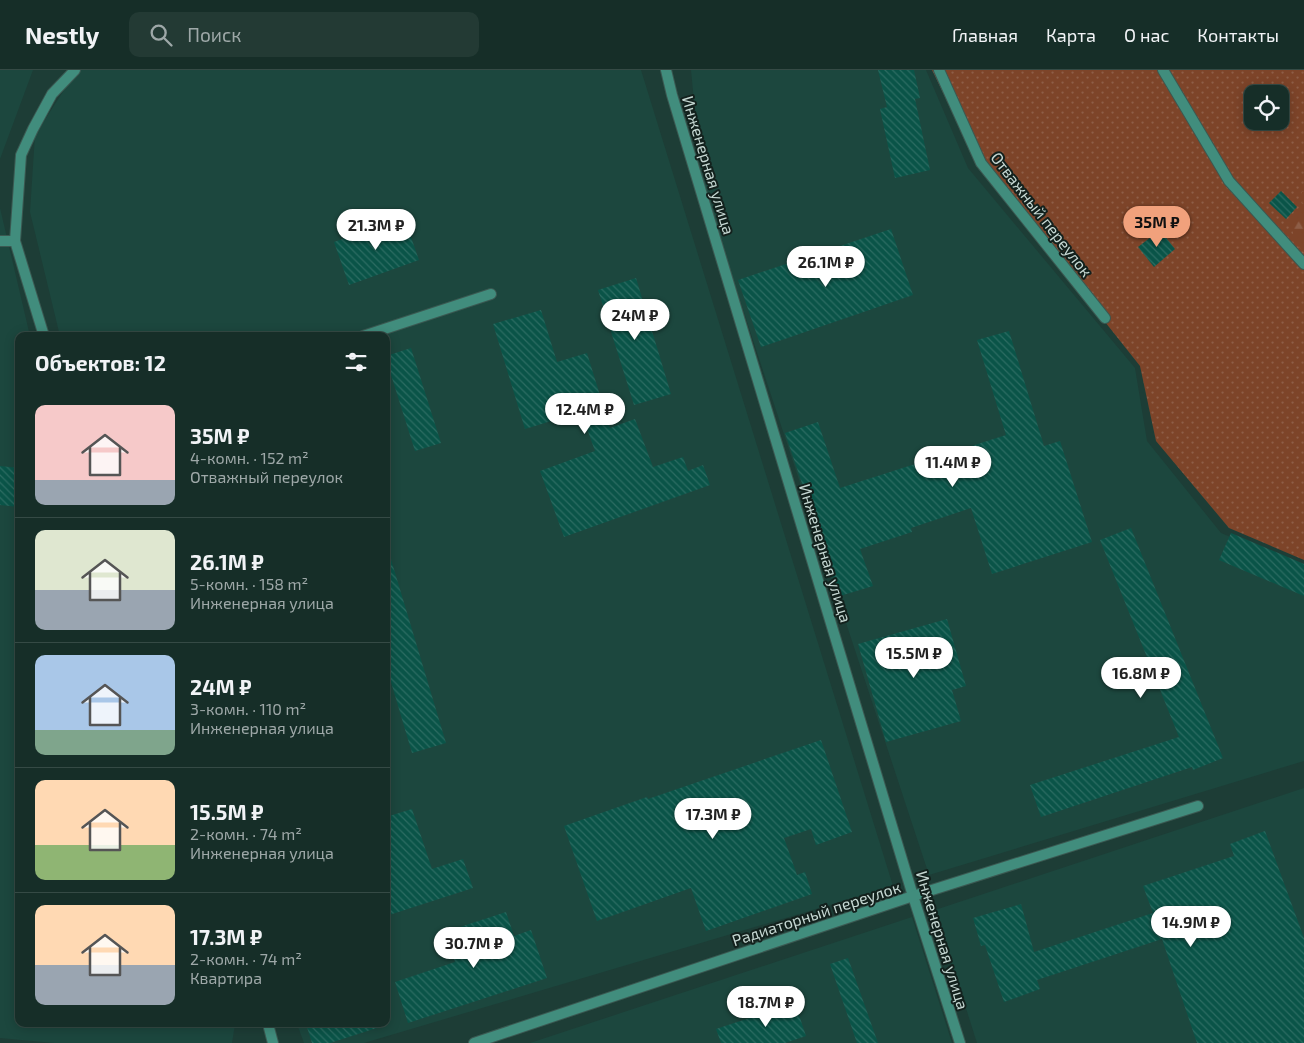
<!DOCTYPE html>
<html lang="ru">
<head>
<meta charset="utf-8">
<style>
  body { margin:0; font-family:"Exo 2",sans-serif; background:#233a34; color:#f1f3f6; height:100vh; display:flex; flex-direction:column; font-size:19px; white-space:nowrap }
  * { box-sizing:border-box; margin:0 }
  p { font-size:16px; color:#9ea8a8 }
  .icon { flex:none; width:28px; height:28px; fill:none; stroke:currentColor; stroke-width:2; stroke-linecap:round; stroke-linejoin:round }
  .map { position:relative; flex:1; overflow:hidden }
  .details { position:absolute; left:15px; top:262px; width:375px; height:695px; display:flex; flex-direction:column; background:#162e28; border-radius:10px; box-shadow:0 2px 12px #0003,0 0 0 1px #354a45 }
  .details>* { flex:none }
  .buttons { position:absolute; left:1244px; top:15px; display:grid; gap:10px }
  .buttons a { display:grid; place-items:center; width:45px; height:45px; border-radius:10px; background:#162e28; box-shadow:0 2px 12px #0003,0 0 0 1px #354a45; font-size:25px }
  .price { position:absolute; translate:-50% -42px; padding:0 11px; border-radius:18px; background:#fff; color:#222; font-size:16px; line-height:32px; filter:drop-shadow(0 1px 2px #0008) }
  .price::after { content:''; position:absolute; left:50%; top:30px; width:15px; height:11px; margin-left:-8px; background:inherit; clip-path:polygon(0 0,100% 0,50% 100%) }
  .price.on { background:#f1a17c; color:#111 }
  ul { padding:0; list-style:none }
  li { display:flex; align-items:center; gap:15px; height:125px; padding:0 20px }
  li+li { border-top:1px solid #354a45 }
  li span { display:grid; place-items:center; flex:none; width:140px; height:100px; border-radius:10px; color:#555 }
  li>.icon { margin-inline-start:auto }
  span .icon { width:60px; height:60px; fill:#fffc; stroke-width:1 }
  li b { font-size:21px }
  h2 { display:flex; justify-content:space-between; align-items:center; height:60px; padding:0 20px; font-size:21px }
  header { display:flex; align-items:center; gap:30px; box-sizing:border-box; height:70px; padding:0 25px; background:#162e28; border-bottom:1px solid #354a45 }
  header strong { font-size:24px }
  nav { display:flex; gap:28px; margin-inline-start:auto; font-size:18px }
  .search { width:350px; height:45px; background:#233a34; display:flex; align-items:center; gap:12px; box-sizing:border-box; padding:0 18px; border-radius:10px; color:#9ea8a8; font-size:19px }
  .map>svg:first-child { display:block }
  .built { fill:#1c473e }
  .green { fill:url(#green-dots); fill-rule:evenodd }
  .forest { fill:url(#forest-firs) }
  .building { fill:url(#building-back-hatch) }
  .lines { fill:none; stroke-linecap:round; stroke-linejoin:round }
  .street-casing { stroke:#3b5952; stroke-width:12 }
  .street { stroke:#418d7d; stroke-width:10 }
  .labels { text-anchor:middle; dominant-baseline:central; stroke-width:4; stroke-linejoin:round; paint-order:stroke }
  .street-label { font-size:16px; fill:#c6d8d3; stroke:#13211d }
</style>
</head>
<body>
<header>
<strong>Nestly</strong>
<div class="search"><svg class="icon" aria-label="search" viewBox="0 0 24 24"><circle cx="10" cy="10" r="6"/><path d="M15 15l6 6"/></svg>Поиск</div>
<nav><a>Главная</a><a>Карта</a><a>О нас</a><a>Контакты</a></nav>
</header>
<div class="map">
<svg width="1304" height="973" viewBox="0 0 1304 973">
  <defs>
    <pattern id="green-dots" width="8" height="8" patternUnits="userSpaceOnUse" patternTransform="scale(1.25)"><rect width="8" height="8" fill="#7d4429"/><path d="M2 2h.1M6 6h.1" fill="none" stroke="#8e5e47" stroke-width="1.8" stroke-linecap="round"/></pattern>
    <pattern id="forest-firs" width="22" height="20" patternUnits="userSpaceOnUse" patternTransform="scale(1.25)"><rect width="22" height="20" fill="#7d4429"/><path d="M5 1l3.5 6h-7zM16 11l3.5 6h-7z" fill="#8e5e47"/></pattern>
    <pattern id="building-back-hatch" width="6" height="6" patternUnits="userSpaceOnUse" patternTransform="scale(1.25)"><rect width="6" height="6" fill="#0a5448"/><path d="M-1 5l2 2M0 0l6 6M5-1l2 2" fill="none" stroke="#2c6c62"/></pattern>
  </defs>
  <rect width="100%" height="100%" fill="#1d3d36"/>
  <g class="built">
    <polygon points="0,0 33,0 0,89"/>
    <polygon points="77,0 641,0 893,816 364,973 304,973 297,954 386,954 386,266 60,266 30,142 35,65"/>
    <polygon points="691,0 926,0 968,98 1135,298 1147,371 1221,463 1304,498 1304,691 929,805 702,115"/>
    <polygon points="0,138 30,266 19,266 19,954 235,954 232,973 54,973 0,968"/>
    <polygon points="1304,718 1304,973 977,973 935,840"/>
    <polygon points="912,847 952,973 530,973"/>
  </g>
  <path class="green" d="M 932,0 L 1304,0 L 1304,490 L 1229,458 L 1156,371 L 1140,296 L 975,88 ZM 1252,24 L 1280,24 L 1280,51 L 1252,51 Z"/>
  <polygon class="forest" points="1302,122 1304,122 1304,182 1296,174 1289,148 1302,135"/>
  <g class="building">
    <polygon points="878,0 914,0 920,28 915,29 930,100 895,108 880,39 887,37"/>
    <polygon points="1281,121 1297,137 1286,149 1269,133"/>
    <polygon points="404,147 419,190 349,215 334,172"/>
    <polygon points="891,159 913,225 761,277 738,210"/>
    <polygon points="1160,160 1175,179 1154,197 1138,177"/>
    <polygon points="636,208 671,324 634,335 598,220"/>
    <polygon points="541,240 557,292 587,283 610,358 635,349 653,397 683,387 688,401 703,395 710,415 564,467 540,401 595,381 581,342 525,359 493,254"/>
    <polygon points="1009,261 1044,376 1060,371 1092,472 992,504 971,438 911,458 912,462 860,479 873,516 840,526 785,363 818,352 840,418 1006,365 977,270"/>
    <polygon points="411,278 441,373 415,381 386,289 386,286"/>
    <polygon points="0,396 19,398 19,437 0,435"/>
    <polygon points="1131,458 1223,688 1193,700 1192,697 1041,747 1030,715 1179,667 1100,470"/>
    <polygon points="1231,463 1304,494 1304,526 1219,490"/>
    <polygon points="386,486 390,486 446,673 412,683 386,595"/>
    <polygon points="947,549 966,616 952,620 961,651 886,672 858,574"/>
    <polygon points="821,670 852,762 816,775 811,759 784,768 797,805 805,802 812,824 706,861 691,818 597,851 564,756 647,727 648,729"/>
    <polygon points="412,739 432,799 463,789 473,818 386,846 386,747"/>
    <polygon points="1265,761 1304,868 1304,973 1197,973 1162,869 1037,910 1040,919 1004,932 985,875 981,876 973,848 1021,834 1034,882 1153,843 1143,816 1234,786 1230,774"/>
    <polygon points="506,842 514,866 531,860 547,908 408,953 395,912 455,892 449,874 457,858"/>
    <polygon points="848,888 878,973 857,973 830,894"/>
    <polygon points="795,933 806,966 785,973 721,973 716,959"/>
    <polygon points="306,954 380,954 380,957 330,973 312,973"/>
  </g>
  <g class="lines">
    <defs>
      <g id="street">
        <polyline points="666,0 672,25 913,826 960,973"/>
        <polyline points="939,0 981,93 1105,248"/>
        <polyline points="1163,0 1229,111 1304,194"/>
        <polyline points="0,171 15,171"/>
        <polyline points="44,266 15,171 21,85 33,59 52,24 75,0"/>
        <polyline points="363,266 491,224"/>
        <polyline points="268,954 273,973"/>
        <polyline points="474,973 913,826 1198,736"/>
      </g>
    </defs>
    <use href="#street" class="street-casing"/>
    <use href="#street" class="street"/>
  </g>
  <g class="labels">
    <g class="street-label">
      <text transform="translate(709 95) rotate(73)">Инженерная улица</text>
      <text transform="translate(1042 144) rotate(52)">Отважный переулок</text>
      <text transform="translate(826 483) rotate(73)">Инженерная улица</text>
      <text transform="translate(816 843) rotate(-18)">Радиаторный переулок</text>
      <text transform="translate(943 870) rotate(73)">Инженерная улица</text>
    </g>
  </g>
</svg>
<div class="buttons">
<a><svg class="icon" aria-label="locate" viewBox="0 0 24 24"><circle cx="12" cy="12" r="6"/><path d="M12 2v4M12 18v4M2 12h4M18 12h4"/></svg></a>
</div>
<b class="price on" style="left:1157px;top:178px">35M ₽</b>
<b class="price" style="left:376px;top:181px">21.3M ₽</b>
<b class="price" style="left:826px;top:218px">26.1M ₽</b>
<b class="price" style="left:635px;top:271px">24M ₽</b>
<b class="price" style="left:585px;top:365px">12.4M ₽</b>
<b class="price" style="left:953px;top:418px">11.4M ₽</b>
<b class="price" style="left:914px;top:609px">15.5M ₽</b>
<b class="price" style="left:1141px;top:629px">16.8M ₽</b>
<b class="price" style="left:713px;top:770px">17.3M ₽</b>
<b class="price" style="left:1191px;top:878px">14.9M ₽</b>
<b class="price" style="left:474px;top:899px">30.7M ₽</b>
<b class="price" style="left:766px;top:958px">18.7M ₽</b>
<section class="details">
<h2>Объектов: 12<svg class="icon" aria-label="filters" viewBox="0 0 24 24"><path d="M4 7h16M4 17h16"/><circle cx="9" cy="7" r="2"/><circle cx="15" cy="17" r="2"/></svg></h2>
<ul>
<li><span style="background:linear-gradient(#f6c9c9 75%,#9aa5b1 0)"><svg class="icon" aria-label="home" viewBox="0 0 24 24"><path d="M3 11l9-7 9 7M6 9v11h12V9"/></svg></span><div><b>35M ₽</b><p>4-комн. · 152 m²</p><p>Отважный переулок</p></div></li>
<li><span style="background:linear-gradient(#dfe7d0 60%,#9aa5b1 0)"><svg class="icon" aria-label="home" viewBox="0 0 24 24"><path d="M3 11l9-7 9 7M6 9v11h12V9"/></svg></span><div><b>26.1M ₽</b><p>5-комн. · 158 m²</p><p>Инженерная улица</p></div></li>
<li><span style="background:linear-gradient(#a9c7e8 75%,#7fa58c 0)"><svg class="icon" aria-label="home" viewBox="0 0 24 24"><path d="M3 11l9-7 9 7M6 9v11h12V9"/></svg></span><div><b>24M ₽</b><p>3-комн. · 110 m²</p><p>Инженерная улица</p></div></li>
<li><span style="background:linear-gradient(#ffd9b3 65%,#8fb573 0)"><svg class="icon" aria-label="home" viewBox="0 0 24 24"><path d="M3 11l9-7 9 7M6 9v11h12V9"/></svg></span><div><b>15.5M ₽</b><p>2-комн. · 74 m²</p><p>Инженерная улица</p></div></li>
<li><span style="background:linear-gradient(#ffd9b3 60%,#9aa5b1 0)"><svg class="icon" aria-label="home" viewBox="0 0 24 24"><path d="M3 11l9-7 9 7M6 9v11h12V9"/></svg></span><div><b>17.3M ₽</b><p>2-комн. · 74 m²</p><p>Квартира</p></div></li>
</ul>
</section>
</div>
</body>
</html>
